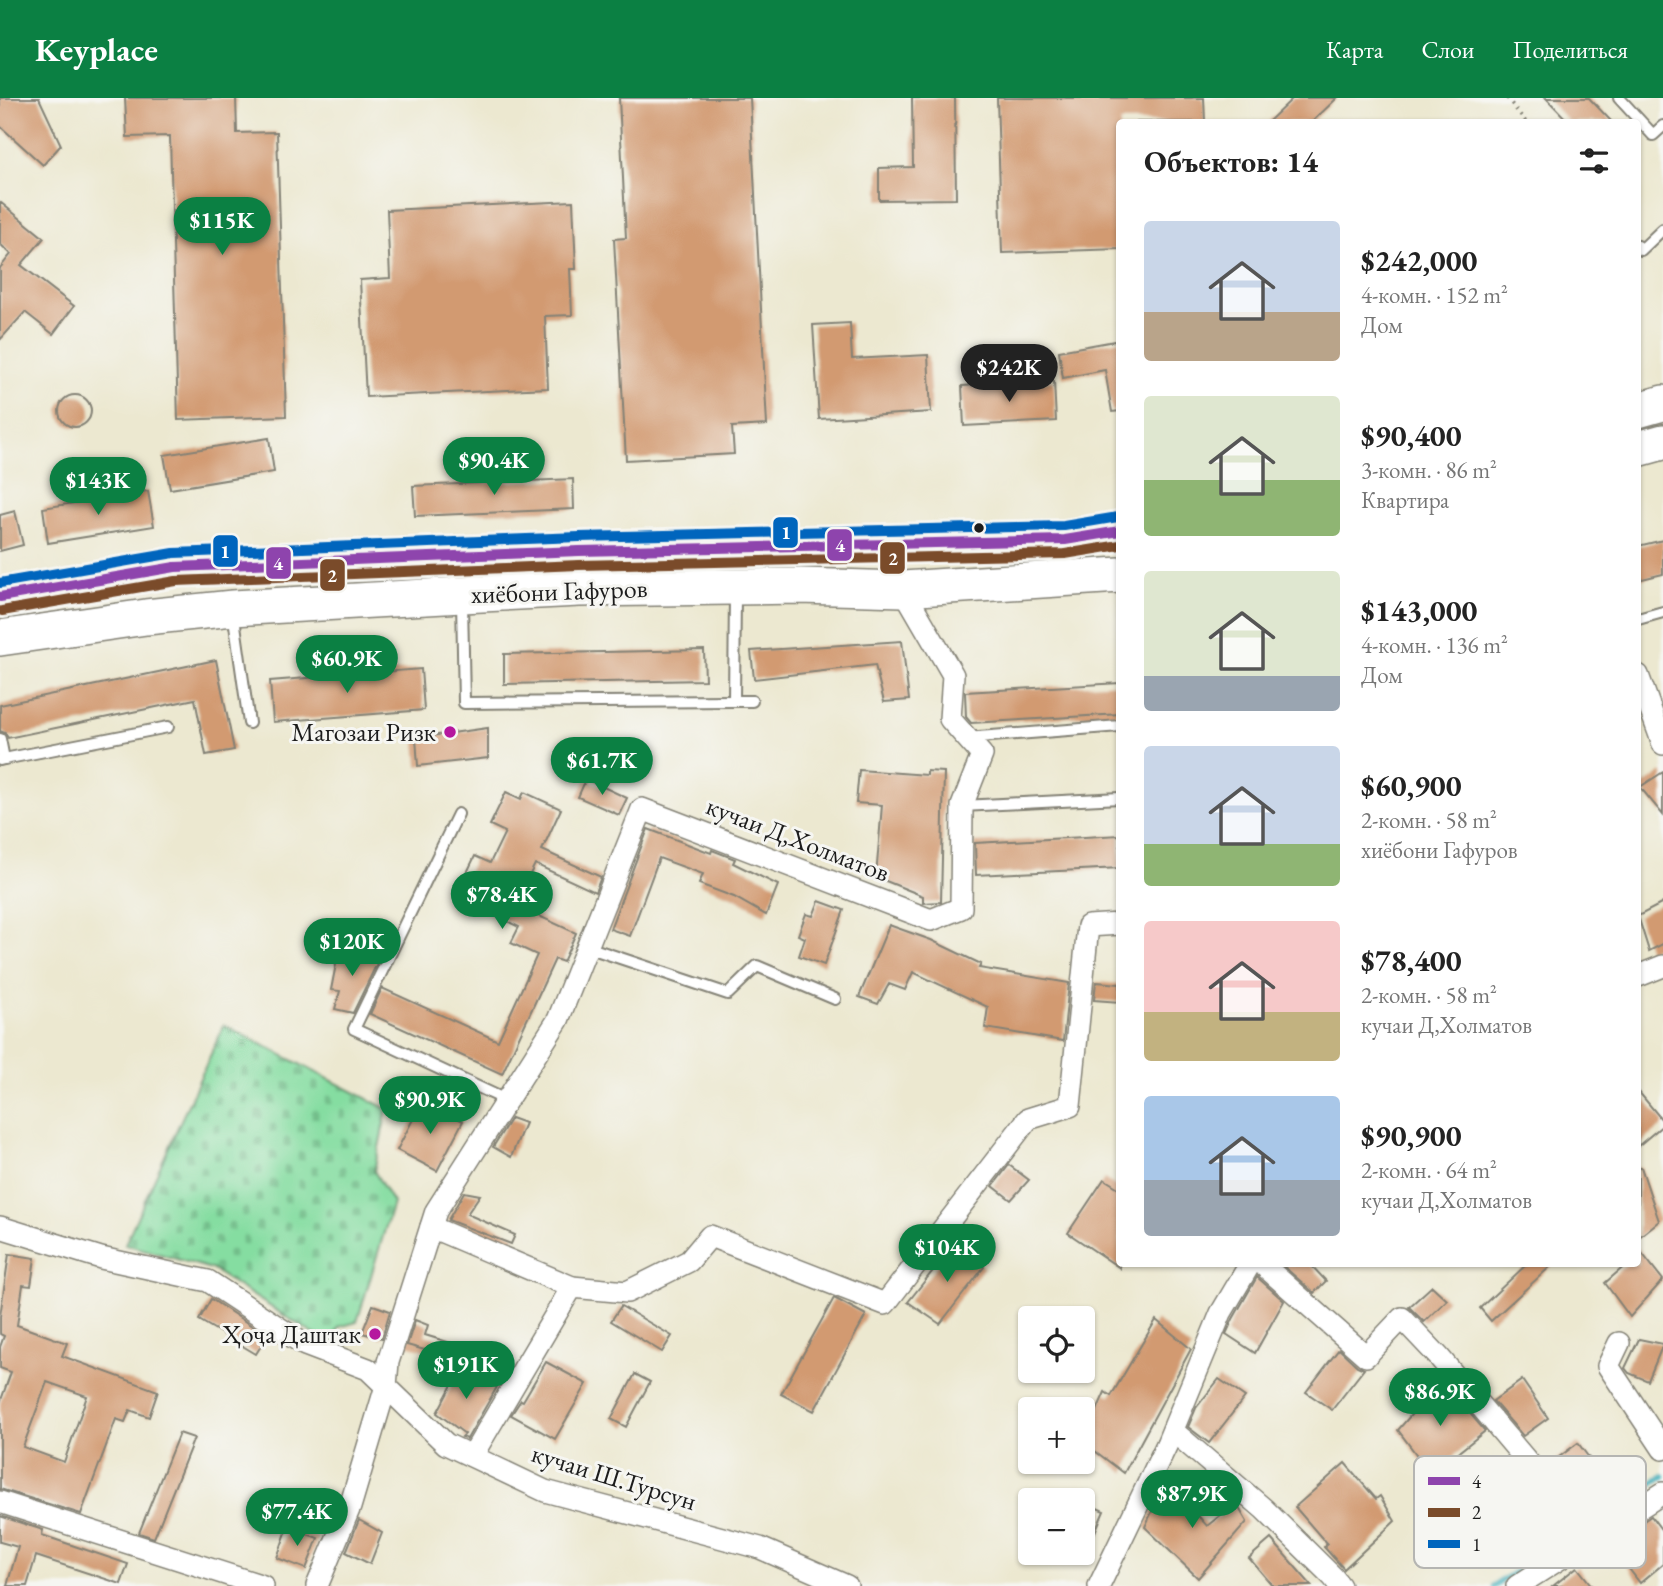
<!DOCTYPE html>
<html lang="ru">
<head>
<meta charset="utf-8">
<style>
  body { margin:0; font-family:"EB Garamond",serif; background:#f6f6f6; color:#222; height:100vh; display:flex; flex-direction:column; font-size:26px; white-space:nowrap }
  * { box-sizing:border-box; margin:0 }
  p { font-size:23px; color:#767676 }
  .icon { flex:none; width:38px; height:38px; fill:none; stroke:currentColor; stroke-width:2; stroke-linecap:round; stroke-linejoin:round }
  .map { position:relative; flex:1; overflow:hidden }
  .details { position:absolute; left:1116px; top:21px; width:525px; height:1148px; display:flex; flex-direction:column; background:#fff; border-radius:7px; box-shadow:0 2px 5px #0004 }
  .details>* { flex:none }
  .controls { position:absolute; left:1018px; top:1208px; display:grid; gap:14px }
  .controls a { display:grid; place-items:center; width:77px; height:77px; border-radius:7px; background:#fff; box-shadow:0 2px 5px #0004; font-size:35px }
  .price { position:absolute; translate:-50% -60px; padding:0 16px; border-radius:24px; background:#0b8043; color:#fff; font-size:23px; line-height:46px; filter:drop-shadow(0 2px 4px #0008) }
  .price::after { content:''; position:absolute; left:50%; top:42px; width:21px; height:16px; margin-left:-10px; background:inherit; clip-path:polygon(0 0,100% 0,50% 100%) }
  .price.current { background:#222; color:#fff }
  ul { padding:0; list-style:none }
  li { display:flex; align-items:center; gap:21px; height:175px; padding:0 28px }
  li span { display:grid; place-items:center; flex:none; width:196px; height:140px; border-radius:7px; color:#555 }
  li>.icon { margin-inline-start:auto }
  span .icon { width:84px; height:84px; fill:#fffc; stroke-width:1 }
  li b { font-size:30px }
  h2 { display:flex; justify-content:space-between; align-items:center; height:84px; padding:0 28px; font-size:30px }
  header { display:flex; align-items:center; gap:42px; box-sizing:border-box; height:98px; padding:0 35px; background:#0b8043; color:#fff }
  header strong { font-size:33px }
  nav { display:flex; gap:38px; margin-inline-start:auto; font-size:24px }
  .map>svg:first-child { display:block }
  .cemetery { fill:url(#cemetery-stones); stroke:#507c5e; stroke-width:2 }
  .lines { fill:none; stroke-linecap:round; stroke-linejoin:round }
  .stream { stroke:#3cacb8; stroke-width:6 }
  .building { fill:#d29a71; fill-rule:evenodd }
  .service-casing { stroke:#848276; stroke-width:14 }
  .minor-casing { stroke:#848276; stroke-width:24 }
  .trunk-casing { stroke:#848276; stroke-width:38 }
  .path { stroke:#848276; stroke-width:3.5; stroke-dasharray:2 5; stroke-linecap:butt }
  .service { stroke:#fff; stroke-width:10 }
  .minor { stroke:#fff; stroke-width:21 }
  .trunk { stroke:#fff; stroke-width:35 }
  .bus-1-casing { stroke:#f6f6f2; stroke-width:16 }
  .bus-2-casing { stroke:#f6f6f2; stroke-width:16 }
  .bus-3-casing { stroke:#f6f6f2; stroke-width:16 }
  .bus-1 { stroke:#8e44ad; stroke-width:10 }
  .bus-2 { stroke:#7a4b2a; stroke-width:10 }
  .bus-3 { stroke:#0065bd; stroke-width:10 }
  .bus-dot { fill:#1c1c1c; stroke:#f6f6f2; stroke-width:2.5 }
  .poi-dot { fill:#b5179e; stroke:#f6f6f2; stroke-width:2.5 }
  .labels { text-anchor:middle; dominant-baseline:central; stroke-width:6; stroke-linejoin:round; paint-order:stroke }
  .street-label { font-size:26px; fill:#1c1c1c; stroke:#f6f6f2 }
  .poi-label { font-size:26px; fill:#1c1c1c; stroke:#f6f6f2; text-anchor:end }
  .key { fill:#f6f6f2; stroke:#b5b5b2; stroke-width:2 }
  .key-label { font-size:19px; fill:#1c1c1c }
  .line-badge { stroke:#f6f6f2; stroke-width:2.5 }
  .badge-label { font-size:19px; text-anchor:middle; font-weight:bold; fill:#fff }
</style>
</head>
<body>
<header>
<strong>Keyplace</strong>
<nav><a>Карта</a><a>Слои</a><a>Поделиться</a></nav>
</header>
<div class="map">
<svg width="1663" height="1488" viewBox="0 0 1663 1488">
  <defs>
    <pattern id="cemetery-stones" width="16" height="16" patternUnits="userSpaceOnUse" patternTransform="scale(1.75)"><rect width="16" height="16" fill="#85dda1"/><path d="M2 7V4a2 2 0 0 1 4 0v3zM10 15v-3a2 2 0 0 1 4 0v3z" fill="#72bd8a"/></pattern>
  </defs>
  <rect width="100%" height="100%" fill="#f6f6f2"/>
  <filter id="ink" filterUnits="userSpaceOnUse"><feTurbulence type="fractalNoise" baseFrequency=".0143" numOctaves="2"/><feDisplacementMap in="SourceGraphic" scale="14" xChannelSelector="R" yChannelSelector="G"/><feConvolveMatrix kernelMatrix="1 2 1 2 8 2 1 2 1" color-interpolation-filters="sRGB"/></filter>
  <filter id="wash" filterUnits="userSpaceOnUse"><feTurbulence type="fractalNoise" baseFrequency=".00686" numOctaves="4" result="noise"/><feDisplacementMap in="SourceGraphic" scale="28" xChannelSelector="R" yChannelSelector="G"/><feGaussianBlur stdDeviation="1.57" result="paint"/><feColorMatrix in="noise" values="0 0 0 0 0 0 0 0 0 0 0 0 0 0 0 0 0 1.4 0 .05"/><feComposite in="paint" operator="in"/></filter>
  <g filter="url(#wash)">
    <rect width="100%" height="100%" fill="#ece8d0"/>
    <polygon class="cemetery" points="224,927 387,1011 374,1073 393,1105 357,1224 339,1229 331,1247 211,1171 125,1146"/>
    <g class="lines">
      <polyline class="stream" points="1494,1488 1663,1378"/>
    </g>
    <g id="blocks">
      <g class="building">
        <polygon points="0,0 39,0 61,47 43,67 0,28"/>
        <polygon points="125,0 236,0 237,35 277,34 286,318 178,322 170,38 127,39"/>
        <polygon points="619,0 750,0 767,327 732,329 734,356 626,362 614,141 626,140"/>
        <polygon points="912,0 955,0 956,101 879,102 879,70 913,69"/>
        <polygon points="997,0 1204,0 1205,24 1120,24 1120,151 1002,155"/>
        <polygon points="1293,0 1337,0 1312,24 1268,24"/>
        <polygon points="1546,0 1589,0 1612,24 1569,24"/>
        <polygon points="573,103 576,171 570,171 572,217 545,218 548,290 366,299 360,182 390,180 387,112"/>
        <polygon points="0,104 44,140 21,167 74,208 53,236 25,214 0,242 0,170 11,156 0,146"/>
        <polygon points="850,225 852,261 928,257 931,314 819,321 813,227"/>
        <polygon points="1120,242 1120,313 1112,314 1105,272 1063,280 1059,253"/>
        <polygon points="1054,283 1056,323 964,328 962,288"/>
        <circle cx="75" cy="313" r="16"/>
        <polygon points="269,340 274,374 170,391 164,357"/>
        <polygon points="573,381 574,411 415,418 413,388"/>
        <polygon points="148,393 154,428 48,445 43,410"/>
        <polygon points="15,413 23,447 0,453 0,417"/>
        <polygon points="1663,442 1663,476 1638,482 1638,448"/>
        <polygon points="902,543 909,602 884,604 875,567 754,581 751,553"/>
        <polygon points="704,552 705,582 504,586 504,556"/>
        <polygon points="216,562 234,652 206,657 195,601 8,640 5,635 0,633 0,607"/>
        <polygon points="421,571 424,612 273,624 270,583"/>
        <polygon points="1120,585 1120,616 971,625 966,619 965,594"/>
        <polygon points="488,630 488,660 418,668 416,640"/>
        <polygon points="859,672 927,677 927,673 944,674 941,804 923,805 923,798 876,779 882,707 856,705"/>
        <polygon points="1663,674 1663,717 1640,689"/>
        <polygon points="586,681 627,700 619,717 578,699"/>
        <polygon points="506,694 521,701 524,694 561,711 542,752 601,779 595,794 535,766 515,807 576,835 563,864 555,861 502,976 370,916 382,890 498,943 537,857 511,845 519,829 470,805 474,798 459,791 475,758 490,765 505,734 490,727"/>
        <polygon points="648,731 711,755 712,752 735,761 733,765 778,787 766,817 734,799 699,786 703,776 659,760 630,838 610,831"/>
        <polygon points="1120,737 1120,770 976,777 975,745"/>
        <polygon points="819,803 844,812 824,867 799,858 805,840 798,837 806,816 813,818"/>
        <polygon points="1663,805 1663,846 1649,853 1638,818"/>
        <polygon points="889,827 931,842 981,866 979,870 1069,885 1063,943 985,930 988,909 913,874 905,892 889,886 878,906 859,899"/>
        <polygon points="339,851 380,859 353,915 335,911 340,893 331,892"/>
        <polygon points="1096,884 1120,886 1120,904 1094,902"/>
        <polygon points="1638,993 1663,1023 1663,1027 1638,1048"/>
        <polygon points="423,1002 463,1023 437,1073 397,1052"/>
        <polygon points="511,1020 525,1025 511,1059 493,1049"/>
        <polygon points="1009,1067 1029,1082 1011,1102 993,1088"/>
        <polygon points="1638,1069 1641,1069 1659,1123 1638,1140"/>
        <polygon points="1104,1081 1120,1091 1120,1170 1068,1135"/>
        <polygon points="464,1094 480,1097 467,1116 515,1137 511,1146 448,1122"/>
        <polygon points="955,1145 984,1169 940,1226 908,1204"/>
        <polygon points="1638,1150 1663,1182 1630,1219 1605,1185 1627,1166 1638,1166"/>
        <path d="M 9,1156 L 35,1160 L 31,1188 L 23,1187 L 17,1227 L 67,1245 L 62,1258 L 158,1293 L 149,1319 L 130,1312 L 125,1324 L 116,1321 L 81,1416 L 0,1391 L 0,1305 L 11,1274 L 0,1270 L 0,1249 L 4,1238 L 0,1236 L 0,1218 ZM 47,1284 L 87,1298 L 64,1364 L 23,1349 Z"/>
        <polygon points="1281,1166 1310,1166 1326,1183 1314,1195"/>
        <polygon points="1527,1166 1553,1166 1491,1223 1480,1210"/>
        <polygon points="1257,1179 1284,1203 1255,1255 1226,1236 1233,1221"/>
        <polygon points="1432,1188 1447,1202 1424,1224 1409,1209"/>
        <polygon points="834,1200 866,1217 814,1313 781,1296"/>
        <polygon points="211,1201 267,1238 256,1256 199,1222"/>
        <polygon points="373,1207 390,1213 382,1240 362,1235"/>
        <polygon points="621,1208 672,1238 662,1254 611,1223"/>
        <polygon points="415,1222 428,1227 425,1237 464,1249 460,1262 407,1247"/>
        <polygon points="1156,1222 1191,1251 1124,1375 1083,1344 1105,1294 1111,1298"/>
        <polygon points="1639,1241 1663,1246 1648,1283 1629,1275 1625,1270"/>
        <polygon points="1339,1251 1357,1268 1364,1271 1332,1312 1306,1294"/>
        <polygon points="546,1264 587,1286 555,1341 511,1317 521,1302 523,1303"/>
        <polygon points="461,1270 497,1289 467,1341 462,1339 465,1336 437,1315"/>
        <polygon points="635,1276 650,1284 626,1329 611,1321"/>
        <polygon points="1219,1281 1245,1299 1209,1345 1188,1329 1196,1310"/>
        <polygon points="1441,1282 1485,1333 1431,1376 1398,1332"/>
        <polygon points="1522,1282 1548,1320 1523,1338 1493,1303"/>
        <polygon points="179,1335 194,1340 154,1440 139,1435"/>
        <polygon points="1578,1345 1610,1388 1582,1408 1551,1365"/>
        <polygon points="1345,1365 1376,1401 1380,1398 1395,1423 1344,1471 1324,1449 1327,1446 1295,1409"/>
        <polygon points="1166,1382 1207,1428 1236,1405 1247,1424 1198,1480 1145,1429"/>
        <polygon points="1083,1404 1104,1413 1083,1462"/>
        <polygon points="0,1418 43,1432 42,1437 128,1466 121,1486 36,1458 27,1488 7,1488 18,1449 0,1444"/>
        <polygon points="1651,1418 1663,1434 1663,1466 1640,1485 1610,1446"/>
        <polygon points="359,1422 382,1435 370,1466 346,1454"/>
        <polygon points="288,1429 318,1440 306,1471 277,1460"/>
        <polygon points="1271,1441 1312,1488 1273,1488 1249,1460"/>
        <polygon points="1577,1469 1592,1488 1553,1488"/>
      </g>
    </g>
  </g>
  <g filter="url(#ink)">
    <use href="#blocks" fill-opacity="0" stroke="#848276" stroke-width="2"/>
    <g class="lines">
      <defs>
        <g id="service">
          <polyline points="1619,0 1653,37 1663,28"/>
          <polyline points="1638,148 1641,152 1663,131"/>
          <polyline points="735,495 734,603 752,603"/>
          <polyline points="462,503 464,605 734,603"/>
          <polyline points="233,513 249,625"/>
          <polyline points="1638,521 1663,514"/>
          <polyline points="966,640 1120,628"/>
          <polyline points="0,641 4,661 0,662"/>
          <polyline points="4,661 168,629"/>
          <polyline points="962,708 1120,700"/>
          <polyline points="458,716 354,931 506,1002"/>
          <polyline points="587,849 728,896 757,868 835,901"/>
        </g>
        <g id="minor">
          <polyline points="1638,577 1663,646"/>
          <polyline points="1638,878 1663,868"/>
          <polyline points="0,1129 101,1160 208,1183 305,1247 368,1271 446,1346 545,1393 760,1450 847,1488"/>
          <polyline points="431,1129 572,1189"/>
          <polyline points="1262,1166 1366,1258 1402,1220 1439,1259 1592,1440"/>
          <polyline points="1619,1245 1608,1268 1663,1351"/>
          <polyline points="1173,1333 1264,1411 1333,1479 1340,1488"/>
          <polyline points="472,1358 572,1189 627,1194 689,1163 710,1138 885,1206 1028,1021 1070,1008 1088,828 1120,826"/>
          <polyline points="0,1404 263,1488"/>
          <polyline points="317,1488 350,1409 386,1288 388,1264 436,1113 558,922 642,711 931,822 961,810 962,708 982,657 950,621 953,577 903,491"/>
          <polyline points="1099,1488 1167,1346 1221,1215 1250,1166"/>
          <polyline points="1517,1488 1663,1395"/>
        </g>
        <g id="trunk">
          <polyline points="1638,312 1663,305"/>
          <polyline points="1638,351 1663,344"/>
          <polyline points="0,499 175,469 579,453 1065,442 1120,433"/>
          <polyline points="0,540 146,519 233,510 462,497 579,491 800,488 903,491 1120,477"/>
        </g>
      </defs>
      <use href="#service" class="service-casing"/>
      <use href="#minor" class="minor-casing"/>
      <use href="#trunk" class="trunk-casing"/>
      <polyline class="path" points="1507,0 1526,24"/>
      <use href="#service" class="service"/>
      <use href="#minor" class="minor"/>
      <use href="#trunk" class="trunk"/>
      <defs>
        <polyline id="bus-1" points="0,499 175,469 579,453 1065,442 1120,433"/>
        <polyline id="bus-2" points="2,513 176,483 579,467 1065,456 1120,447"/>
        <polyline id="bus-3" points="0,485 174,455 579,439 1064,428 1118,419"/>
      </defs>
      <use href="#bus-1" class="bus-1-casing"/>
      <use href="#bus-2" class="bus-2-casing"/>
      <use href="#bus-3" class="bus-3-casing"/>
      <use href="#bus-1" class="bus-1"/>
      <use href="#bus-2" class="bus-2"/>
      <use href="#bus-3" class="bus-3"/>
    </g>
  </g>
  <circle class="bus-dot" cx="979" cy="430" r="6"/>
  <g class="poi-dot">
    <circle cx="450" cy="634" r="7"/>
    <circle cx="375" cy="1236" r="7"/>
  </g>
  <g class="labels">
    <g class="street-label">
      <text transform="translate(559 493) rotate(-2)">хиёбони Гафуров</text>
      <text transform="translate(798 741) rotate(21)">кучаи Д,Холматов</text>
      <text transform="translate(614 1379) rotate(17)">кучаи Ш.Турсун</text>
    </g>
    <g class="poi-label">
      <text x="436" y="634">Магозаи Ризк</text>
      <text x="361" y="1236">Ҳоҷа Даштак</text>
    </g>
  </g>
  <rect x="1414" y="1358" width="232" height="112" rx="10" class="key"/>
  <rect x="1428" y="1379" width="32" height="8" fill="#8e44ad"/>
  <rect x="1428" y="1410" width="32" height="9" fill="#7a4b2a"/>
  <rect x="1428" y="1442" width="32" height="8" fill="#0065bd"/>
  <g class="key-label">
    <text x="1472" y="1390">4</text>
    <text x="1472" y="1421">2</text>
    <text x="1472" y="1453">1</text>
  </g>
  <g class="line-badge">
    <rect x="772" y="418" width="27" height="33" rx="7" fill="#0065bd"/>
    <rect x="826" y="430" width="27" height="34" rx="7" fill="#8e44ad"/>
    <rect x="212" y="436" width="27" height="34" rx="7" fill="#0065bd"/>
    <rect x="879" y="443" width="27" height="34" rx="7" fill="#7a4b2a"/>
    <rect x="265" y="448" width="27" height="34" rx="7" fill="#8e44ad"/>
    <rect x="319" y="460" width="27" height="34" rx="7" fill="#7a4b2a"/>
  </g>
  <g class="badge-label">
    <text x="786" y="441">1</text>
    <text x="840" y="454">4</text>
    <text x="225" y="460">1</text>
    <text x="893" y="467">2</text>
    <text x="278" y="472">4</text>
    <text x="332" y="484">2</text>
  </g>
</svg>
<div class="controls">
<a><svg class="icon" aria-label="locate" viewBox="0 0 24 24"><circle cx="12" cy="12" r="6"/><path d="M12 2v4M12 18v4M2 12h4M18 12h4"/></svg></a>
<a>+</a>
<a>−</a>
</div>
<b class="price" style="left:222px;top:159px">$115K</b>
<b class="price current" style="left:1009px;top:306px">$242K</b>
<b class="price" style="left:494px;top:399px">$90.4K</b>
<b class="price" style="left:98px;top:419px">$143K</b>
<b class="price" style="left:347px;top:597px">$60.9K</b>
<b class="price" style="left:602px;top:699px">$61.7K</b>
<b class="price" style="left:502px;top:833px">$78.4K</b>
<b class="price" style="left:352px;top:880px">$120K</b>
<b class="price" style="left:430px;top:1038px">$90.9K</b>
<b class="price" style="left:947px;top:1186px">$104K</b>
<b class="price" style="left:466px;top:1303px">$191K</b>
<b class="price" style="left:1440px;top:1330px">$86.9K</b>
<b class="price" style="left:1192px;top:1432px">$87.9K</b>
<b class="price" style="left:297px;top:1450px">$77.4K</b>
<section class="details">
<h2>Объектов: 14<svg class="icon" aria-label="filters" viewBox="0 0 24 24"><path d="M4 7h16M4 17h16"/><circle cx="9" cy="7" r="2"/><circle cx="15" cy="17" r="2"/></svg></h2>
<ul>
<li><span style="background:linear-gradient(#c9d6e8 65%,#b9a48a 0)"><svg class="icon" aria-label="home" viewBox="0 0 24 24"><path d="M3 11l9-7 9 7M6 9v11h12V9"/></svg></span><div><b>$242,000</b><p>4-комн. · 152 m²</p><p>Дом</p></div></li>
<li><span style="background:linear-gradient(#dfe7d0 60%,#8fb573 0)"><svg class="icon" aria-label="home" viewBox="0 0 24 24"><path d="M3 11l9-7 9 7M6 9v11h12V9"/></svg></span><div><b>$90,400</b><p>3-комн. · 86 m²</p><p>Квартира</p></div></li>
<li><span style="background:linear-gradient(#dfe7d0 75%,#9aa5b1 0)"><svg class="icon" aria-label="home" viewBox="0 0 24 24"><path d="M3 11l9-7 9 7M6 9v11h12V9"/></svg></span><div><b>$143,000</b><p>4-комн. · 136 m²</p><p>Дом</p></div></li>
<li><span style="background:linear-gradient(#c9d6e8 70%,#8fb573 0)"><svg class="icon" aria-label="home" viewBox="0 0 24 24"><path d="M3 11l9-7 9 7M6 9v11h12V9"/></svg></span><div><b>$60,900</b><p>2-комн. · 58 m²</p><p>хиёбони Гафуров</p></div></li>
<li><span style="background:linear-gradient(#f6c9c9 65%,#c2b280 0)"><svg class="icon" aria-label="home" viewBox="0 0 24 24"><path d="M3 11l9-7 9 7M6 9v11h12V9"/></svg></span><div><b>$78,400</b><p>2-комн. · 58 m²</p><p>кучаи Д,Холматов</p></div></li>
<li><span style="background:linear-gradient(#a9c7e8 60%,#9aa5b1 0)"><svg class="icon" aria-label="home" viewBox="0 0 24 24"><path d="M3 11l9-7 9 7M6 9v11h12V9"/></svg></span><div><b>$90,900</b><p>2-комн. · 64 m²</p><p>кучаи Д,Холматов</p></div></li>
</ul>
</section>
</div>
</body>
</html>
